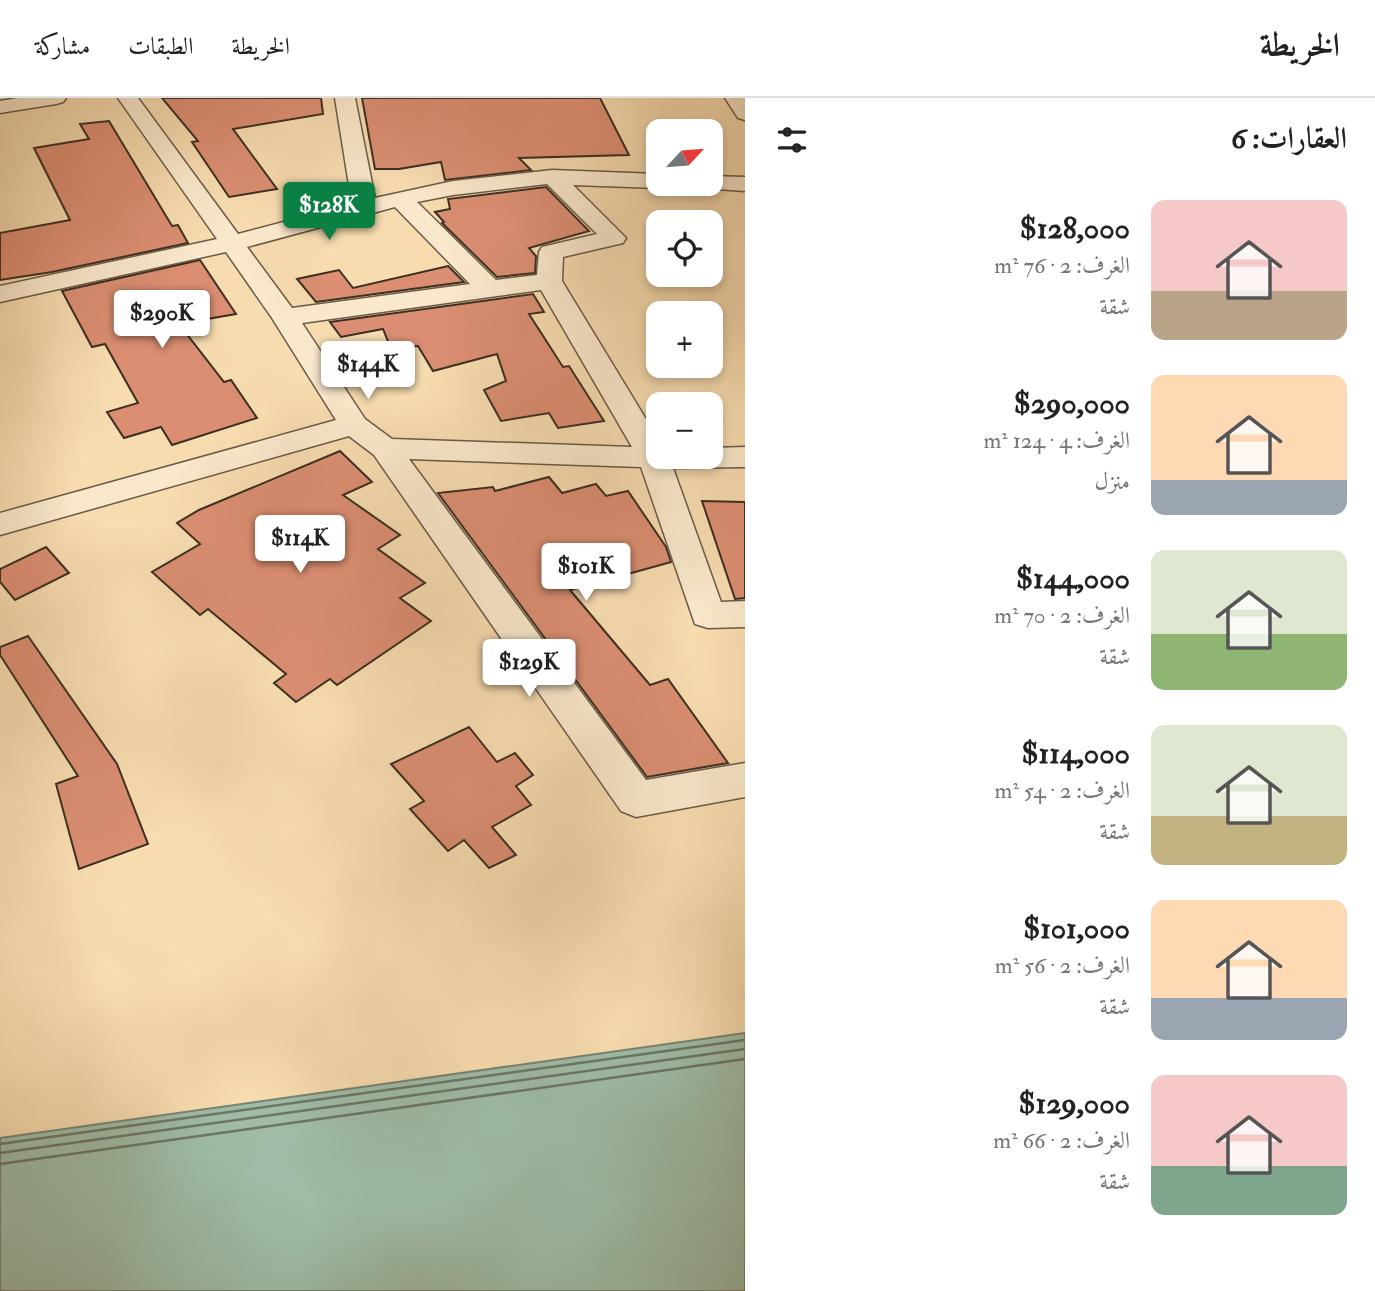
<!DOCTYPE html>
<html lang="ar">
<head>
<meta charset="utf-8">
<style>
  body { margin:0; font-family:"IM FELL Double Pica",Amiri,serif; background:#f6f6f6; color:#222; direction:rtl; height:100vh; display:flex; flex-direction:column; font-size:26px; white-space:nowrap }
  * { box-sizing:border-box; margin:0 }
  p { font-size:23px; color:#767676 }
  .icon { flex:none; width:38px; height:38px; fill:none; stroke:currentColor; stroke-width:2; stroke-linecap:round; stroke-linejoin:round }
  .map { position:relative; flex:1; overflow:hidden; direction:ltr }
  .drawer { display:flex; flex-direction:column; background:#fff; width:630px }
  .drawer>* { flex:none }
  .needle { width:46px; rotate:64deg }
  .controls { position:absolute; left:646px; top:21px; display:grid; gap:14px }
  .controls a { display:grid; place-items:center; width:77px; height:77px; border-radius:14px; background:#fff; box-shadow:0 4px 10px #0003; font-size:35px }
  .price { position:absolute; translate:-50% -60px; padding:0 16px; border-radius:7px; background:#fff; color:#222; font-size:23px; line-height:46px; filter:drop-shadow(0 2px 4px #0008) }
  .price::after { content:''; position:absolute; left:50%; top:42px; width:21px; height:16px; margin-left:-10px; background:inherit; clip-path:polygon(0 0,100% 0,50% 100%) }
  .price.selected { background:#0b8043; color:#fff }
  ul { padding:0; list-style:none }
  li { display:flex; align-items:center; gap:21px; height:175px; padding:0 28px }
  li span { display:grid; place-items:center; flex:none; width:196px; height:140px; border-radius:14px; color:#555 }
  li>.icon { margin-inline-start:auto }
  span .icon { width:84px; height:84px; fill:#fffc; stroke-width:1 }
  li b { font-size:30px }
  h2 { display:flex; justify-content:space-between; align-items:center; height:84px; padding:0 28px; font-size:30px }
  header { display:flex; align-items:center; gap:42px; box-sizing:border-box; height:98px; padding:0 35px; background:#fff; border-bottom:2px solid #e0e0e0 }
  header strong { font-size:33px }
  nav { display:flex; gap:38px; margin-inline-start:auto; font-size:24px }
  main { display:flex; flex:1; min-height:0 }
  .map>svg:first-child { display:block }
  .water { fill:#9ebca7; stroke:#768473; stroke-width:2 }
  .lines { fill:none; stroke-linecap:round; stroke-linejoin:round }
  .shore { stroke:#6c7666; stroke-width:2.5 }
  .building { fill:#db8e72; stroke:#3b2f24; stroke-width:2 }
  .minor-casing { stroke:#6a5a47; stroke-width:3 }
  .minor { fill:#fae8cc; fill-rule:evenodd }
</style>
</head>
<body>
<header>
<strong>الخريطة</strong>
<nav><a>الخريطة</a><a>الطبقات</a><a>مشاركة</a></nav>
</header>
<main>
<section class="drawer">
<h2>العقارات: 6<svg class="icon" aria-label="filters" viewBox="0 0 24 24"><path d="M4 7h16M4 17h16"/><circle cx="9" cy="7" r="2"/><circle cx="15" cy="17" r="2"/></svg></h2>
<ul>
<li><span style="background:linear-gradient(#f6c9c9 65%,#b9a48a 0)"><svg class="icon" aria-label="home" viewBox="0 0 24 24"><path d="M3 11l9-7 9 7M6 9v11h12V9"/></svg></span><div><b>$128,000</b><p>الغرف: 2 · 76 m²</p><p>شقة</p></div></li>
<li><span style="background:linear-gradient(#ffd9b3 75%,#9aa5b1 0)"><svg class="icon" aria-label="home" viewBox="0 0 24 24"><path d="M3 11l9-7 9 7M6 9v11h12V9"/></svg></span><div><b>$290,000</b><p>الغرف: 4 · 124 m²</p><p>منزل</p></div></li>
<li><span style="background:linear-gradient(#dfe7d0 60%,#8fb573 0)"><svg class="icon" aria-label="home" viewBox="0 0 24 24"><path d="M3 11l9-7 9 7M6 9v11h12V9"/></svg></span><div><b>$144,000</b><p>الغرف: 2 · 70 m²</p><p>شقة</p></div></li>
<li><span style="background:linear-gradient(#dfe7d0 65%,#c2b280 0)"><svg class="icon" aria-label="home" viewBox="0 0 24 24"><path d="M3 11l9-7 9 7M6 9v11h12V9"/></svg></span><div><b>$114,000</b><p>الغرف: 2 · 54 m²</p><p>شقة</p></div></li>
<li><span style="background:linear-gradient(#ffd9b3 70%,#9aa5b1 0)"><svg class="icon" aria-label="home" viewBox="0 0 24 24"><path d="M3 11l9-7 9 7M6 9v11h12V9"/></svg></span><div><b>$101,000</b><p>الغرف: 2 · 56 m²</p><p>شقة</p></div></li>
<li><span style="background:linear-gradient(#f6c9c9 65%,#7fa58c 0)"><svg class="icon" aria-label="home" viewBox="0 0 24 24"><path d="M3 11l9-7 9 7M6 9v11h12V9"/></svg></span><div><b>$129,000</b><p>الغرف: 2 · 66 m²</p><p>شقة</p></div></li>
</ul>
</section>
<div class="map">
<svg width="745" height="1193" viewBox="0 0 745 1193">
  <rect width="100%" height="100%" fill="#f7dcb0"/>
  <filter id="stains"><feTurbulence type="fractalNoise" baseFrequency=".00286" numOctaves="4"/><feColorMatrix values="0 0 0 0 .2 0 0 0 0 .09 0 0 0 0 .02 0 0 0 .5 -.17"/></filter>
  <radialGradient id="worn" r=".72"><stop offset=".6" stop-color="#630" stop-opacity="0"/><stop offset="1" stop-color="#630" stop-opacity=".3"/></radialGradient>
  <polygon class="water" points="745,935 745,1193 0,1193 0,1040"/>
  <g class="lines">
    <g class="shore">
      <polyline points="0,1046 745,942"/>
      <polyline points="0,1055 745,951"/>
      <polyline points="0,1066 745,961"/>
    </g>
  </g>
  <g class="building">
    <polygon points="162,0 321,0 323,16 233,31 277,91 229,99 192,44 198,43"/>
    <polygon points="362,0 600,0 629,57 519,60 531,72 445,82 441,64 399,71 375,71"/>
    <polygon points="109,23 172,128 178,127 188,145 52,174 0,182 0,135 70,122 34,50 89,41 80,26"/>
    <polygon points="546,89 589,133 529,150 536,158 535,175 497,179 442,125 444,124 435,114 450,111 448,101"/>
    <polygon points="200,162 236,216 179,226 224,284 231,282 257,320 172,347 161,329 124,340 107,314 138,305 105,246 92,249 62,193"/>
    <polygon points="448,168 464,184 316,204 297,181 339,172 353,190"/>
    <polygon points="533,196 544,214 529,216 563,269 569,268 604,323 558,330 549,315 501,323 484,292 506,283 497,256 433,273 418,248 391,251 383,231 341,239 330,224"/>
    <polygon points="340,353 372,384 343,397 400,437 378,451 425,485 400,500 431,523 337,587 330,581 296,604 274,585 286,576 208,511 200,517 152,474 200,446 177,425 199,412"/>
    <polygon points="549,379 562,395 596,386 606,398 628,393 666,449 671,464 570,492 650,587 668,581 728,665 647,679 438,395 493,389 495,393"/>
    <polygon points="702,403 745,404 745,500 735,501"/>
    <polygon points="46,449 69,475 15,502 0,484 0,471"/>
    <polygon points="28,538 117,666 148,746 79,771 56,686 78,678 0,557 0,549"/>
    <polygon points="469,629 497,664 515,655 533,677 516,688 531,707 492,729 516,757 489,770 464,742 448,753 410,711 424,703 391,666"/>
  </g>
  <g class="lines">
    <defs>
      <g id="minor">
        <polygon points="18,0 66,0 63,4 56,6 0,15 0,3"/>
        <path d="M 118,0 L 138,0 L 238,136 L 352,106 L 335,0 L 355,0 L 375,100 L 453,83 L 552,72 L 658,76 L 658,86 L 667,86 L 658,90 L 573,87 L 626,140 L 623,145 L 563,159 L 562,183 L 658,341 L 658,359 L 710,359 L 710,350 L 745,349 L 745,369 L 673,370 L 721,504 L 745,503 L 745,529 L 708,530 L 695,526 L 641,369 L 409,361 L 646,682 L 745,665 L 745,699 L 636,719 L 621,713 L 374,357 L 349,338 L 0,437 L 0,415 L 336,322 L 272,220 L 226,154 L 0,204 L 0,188 L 217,141 ZM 547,86 L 597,136 L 542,149 L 539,154 L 537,177 L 496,182 L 417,104 L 453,97 ZM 395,109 L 470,186 L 292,210 L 247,149 ZM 541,192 L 632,349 L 392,341 L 365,321 L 302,225 Z"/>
        <polygon points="725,0 745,0 745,22 738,20"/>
        <polygon points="710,78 745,79 745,93 702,90 699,86 710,86"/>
      </g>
    </defs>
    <use href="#minor" class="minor-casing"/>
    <use href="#minor" class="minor"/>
  </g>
  <rect width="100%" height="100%" filter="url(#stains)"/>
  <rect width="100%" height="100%" fill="url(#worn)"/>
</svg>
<div class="controls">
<a><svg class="needle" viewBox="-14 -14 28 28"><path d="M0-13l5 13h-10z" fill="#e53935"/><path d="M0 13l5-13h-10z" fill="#767676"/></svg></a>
<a><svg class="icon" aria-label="locate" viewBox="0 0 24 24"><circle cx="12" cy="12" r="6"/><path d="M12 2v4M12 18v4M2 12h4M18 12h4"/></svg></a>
<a>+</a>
<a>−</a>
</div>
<b class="price selected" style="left:329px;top:144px">$128K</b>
<b class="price" style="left:162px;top:252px">$290K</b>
<b class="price" style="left:368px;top:303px">$144K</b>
<b class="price" style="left:300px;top:477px">$114K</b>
<b class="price" style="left:586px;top:505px">$101K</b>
<b class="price" style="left:529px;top:601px">$129K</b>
</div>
</main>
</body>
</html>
